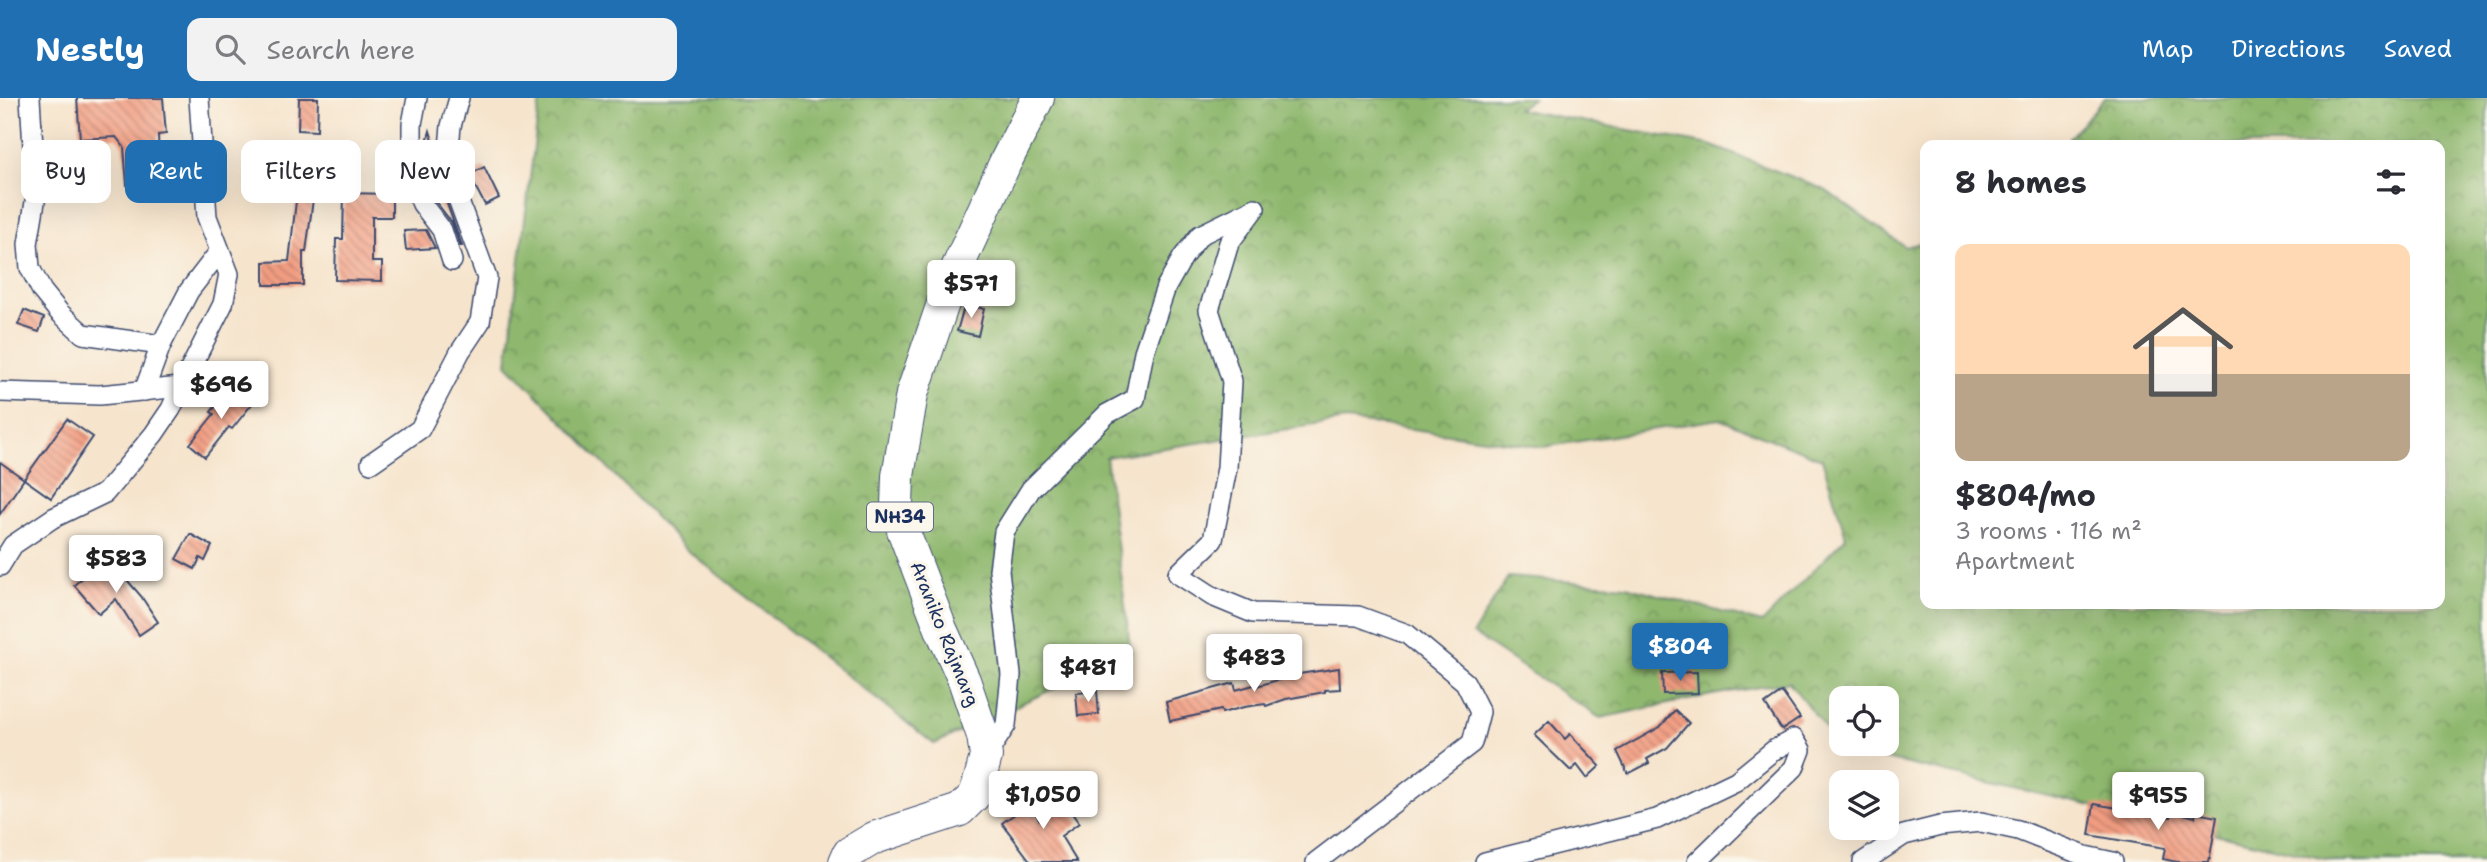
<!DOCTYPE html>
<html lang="en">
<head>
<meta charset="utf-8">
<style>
  body { margin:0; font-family:"Shantell Sans",sans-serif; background:#f2f2f3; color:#2b2b33; height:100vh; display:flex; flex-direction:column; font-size:26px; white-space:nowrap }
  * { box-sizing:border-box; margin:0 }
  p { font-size:23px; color:#7c7c81 }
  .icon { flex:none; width:38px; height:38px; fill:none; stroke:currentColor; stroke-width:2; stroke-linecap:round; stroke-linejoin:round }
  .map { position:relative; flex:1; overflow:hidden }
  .drawer { position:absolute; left:1920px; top:42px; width:525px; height:469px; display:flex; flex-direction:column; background:#fff; border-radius:14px; box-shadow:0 7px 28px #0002 }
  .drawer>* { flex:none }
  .banner { position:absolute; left:21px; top:42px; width:665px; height:63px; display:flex; gap:14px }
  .buttons { position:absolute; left:1829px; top:588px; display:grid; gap:14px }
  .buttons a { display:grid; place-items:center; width:70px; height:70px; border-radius:14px; background:#fff; box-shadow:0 7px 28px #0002; font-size:35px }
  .price { position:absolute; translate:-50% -60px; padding:0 16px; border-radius:7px; background:#fff; color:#222; font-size:23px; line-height:46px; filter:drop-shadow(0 2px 4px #0008) }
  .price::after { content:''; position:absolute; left:50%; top:42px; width:21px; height:16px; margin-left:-10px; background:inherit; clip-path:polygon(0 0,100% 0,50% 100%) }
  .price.on { background:#1f6fb2; color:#fff }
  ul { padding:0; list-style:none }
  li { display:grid; align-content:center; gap:14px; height:371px; padding:0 35px }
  li span { display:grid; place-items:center; height:217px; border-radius:14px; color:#555 }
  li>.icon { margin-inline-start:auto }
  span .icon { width:126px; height:126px; fill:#fffc; stroke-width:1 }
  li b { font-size:30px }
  h2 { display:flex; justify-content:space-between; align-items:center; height:84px; padding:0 35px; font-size:30px }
  .chip { padding:0 24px; border-radius:14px; background:#fff; box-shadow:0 7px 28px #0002; font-size:24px; line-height:63px }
  .chip.on { background:#1f6fb2; color:#fff }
  header { display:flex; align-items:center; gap:42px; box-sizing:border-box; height:98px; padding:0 35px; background:#1f6fb2; color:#fff }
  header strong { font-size:33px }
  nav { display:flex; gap:38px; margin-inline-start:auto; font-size:24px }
  .search { width:490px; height:63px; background:#f2f2f3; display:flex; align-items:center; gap:18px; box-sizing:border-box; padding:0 24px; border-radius:14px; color:#7c7c81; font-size:26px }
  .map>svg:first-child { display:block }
  .forest { fill:url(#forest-crowns); stroke:#557466; stroke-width:2; fill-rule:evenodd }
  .building { fill:url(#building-back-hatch) }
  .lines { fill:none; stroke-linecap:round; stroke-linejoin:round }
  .minor-casing { stroke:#3c4a6e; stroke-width:22 }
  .trunk-casing { stroke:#3c4a6e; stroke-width:34 }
  .minor { stroke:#fff; stroke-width:19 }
  .trunk { stroke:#fff; stroke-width:32 }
  .labels { text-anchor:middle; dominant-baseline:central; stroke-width:7; stroke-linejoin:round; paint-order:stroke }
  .shield { fill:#fbf7ec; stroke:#5e6b89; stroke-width:2 }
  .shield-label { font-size:18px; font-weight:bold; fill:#1b2f5e }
  .street-label { font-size:19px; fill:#1b2f5e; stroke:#fbf7ec }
</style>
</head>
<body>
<header>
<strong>Nestly</strong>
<div class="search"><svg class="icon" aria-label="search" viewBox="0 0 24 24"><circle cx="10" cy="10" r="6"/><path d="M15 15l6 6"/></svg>Search here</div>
<nav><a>Map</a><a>Directions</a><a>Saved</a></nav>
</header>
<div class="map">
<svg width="2487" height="764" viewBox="0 0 2487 764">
  <defs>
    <pattern id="forest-crowns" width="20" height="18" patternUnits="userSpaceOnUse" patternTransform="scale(1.75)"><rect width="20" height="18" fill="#8fb86e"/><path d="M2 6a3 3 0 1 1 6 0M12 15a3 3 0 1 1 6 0" fill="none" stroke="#74965e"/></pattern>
    <pattern id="building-back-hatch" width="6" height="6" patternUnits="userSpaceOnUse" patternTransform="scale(1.75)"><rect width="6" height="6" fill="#f29d81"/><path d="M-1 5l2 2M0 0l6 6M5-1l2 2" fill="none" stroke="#c3806d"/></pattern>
  </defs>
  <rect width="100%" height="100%" fill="#fbf7ec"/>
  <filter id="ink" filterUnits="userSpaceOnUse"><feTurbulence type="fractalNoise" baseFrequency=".0143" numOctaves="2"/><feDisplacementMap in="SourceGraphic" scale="14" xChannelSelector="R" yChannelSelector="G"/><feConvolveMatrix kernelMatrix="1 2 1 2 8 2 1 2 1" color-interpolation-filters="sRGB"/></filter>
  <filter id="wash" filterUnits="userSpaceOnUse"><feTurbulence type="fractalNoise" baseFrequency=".00686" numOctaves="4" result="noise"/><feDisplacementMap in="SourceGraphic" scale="28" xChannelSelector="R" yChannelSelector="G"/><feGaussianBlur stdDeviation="1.57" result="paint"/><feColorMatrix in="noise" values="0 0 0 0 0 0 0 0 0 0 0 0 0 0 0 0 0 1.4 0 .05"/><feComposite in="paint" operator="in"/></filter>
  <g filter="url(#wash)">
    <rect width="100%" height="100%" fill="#f6e4cc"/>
    <path class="forest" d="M 540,0 L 1533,0 L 1517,11 L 1710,47 L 1825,92 L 1905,149 L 1925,144 L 1925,506 L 2440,506 L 2440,47 L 2063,47 L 2105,0 L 2487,0 L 2487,764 L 2338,764 L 1842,651 L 1789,584 L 1712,597 L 1600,620 L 1473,536 L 1508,479 L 1626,488 L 1762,525 L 1846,439 L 1822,361 L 1719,321 L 1543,349 L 1346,322 L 1106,359 L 1131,555 L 934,646 L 687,452 L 507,266 ZM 1841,600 L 1886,600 L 1886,646 L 1841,646 Z"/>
    <g id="blocks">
      <g class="building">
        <polygon points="77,0 163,0 166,36 158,37 160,85 127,87 124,49 116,39 80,41"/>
        <polygon points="299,0 318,0 317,33 298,32"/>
        <polygon points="430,33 436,53 436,75 462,148 460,148 452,125 433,100 424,76 424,55"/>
        <polygon points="300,69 317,71 306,154 303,154 303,187 264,187 264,164 289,163"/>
        <polygon points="484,69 499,100 485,107 469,77"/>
        <polygon points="344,95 392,96 392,119 372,119 372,164 382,164 382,183 335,182 336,141 343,141"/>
        <polygon points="426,132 435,150 406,152 404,133"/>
        <polygon points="965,206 984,211 978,238 957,233"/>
        <polygon points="24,212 44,220 39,234 18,227"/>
        <polygon points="231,289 252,306 232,331 229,329 205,359 190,346 214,316 211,314"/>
        <polygon points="67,321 93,339 51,400 24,381"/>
        <polygon points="0,364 24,381 0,416"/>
        <polygon points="190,436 212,448 205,463 200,460 195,471 176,461"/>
        <polygon points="107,459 141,498 158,524 139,537 116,501 99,516 74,487"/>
        <polygon points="1339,570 1340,591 1325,592 1325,594 1286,601 1266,608 1265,606 1244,609 1222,615 1221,612 1170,623 1166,604 1234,585 1236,592 1257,586 1257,588 1299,576"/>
        <polygon points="1697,574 1698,595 1663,596 1662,575"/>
        <polygon points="1097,593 1099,616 1078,618 1076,595"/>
        <polygon points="1782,594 1800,620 1782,632 1765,606"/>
        <polygon points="1675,612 1689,625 1667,650 1647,661 1649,665 1628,676 1617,653 1660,629"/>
        <polygon points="1549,623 1565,641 1570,636 1600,668 1587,680 1577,667 1571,673 1534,637"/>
        <polygon points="1048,695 1060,699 1079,725 1061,738 1077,764 1031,764 1002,725 1029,706 1039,721"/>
        <polygon points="2094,706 2171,719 2172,713 2195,719 2196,715 2217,719 2209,764 2177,764 2163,761 2165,750 2089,737"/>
      </g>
    </g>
  </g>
  <g filter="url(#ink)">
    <use href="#blocks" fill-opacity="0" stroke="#3c4a6e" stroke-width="2"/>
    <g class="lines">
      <defs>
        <g id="minor">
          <polyline points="30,0 36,98 28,146 30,170 42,193 59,214 83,236 161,247"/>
          <polyline points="417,0 412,26 412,82 422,106 442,132 452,163"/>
          <polyline points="144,293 161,247 189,193 219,154"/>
          <polyline points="0,294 100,297 181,289 223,206 229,176 207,119 199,0"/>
          <polyline points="371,365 420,331 460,254 480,224 487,180 447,71 451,28 459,0"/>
          <polyline points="0,468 13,447 53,420 105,395 154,336 171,311 181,289"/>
          <polyline points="986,658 1006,627 1011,577 999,472 1004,434 1031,391 1107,316 1135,301 1144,254 1166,189 1183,159 1200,137 1255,110 1229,145 1209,212 1232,283 1227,370 1213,442 1178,476 1212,498 1253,515 1358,518 1407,536 1465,584 1480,614 1472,645 1316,764"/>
          <polyline points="1485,764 1657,721 1736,683 1774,652 1794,641 1801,652 1794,670 1697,764"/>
          <polyline points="1863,764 1904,737 1940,728 1981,724 2018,732 2085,758 2113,764"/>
        </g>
        <polyline id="trunk" points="845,764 849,755 874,740 960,712 975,697 980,681 986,658 983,638 964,582 941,531 903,432 897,408 898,378 912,296 949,188 1005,65 1038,0"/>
      </defs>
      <use href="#minor" class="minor-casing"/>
      <use href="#trunk" class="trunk-casing"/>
      <use href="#minor" class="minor"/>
      <use href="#trunk" class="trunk"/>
    </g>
  </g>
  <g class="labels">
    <rect class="shield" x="867" y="404.5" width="66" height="29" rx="5"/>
    <g class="shield-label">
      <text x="900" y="419">NH34</text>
    </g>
    <g class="street-label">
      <text transform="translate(945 536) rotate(68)">Araniko Rajmarg</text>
    </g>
  </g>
</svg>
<div class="buttons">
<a><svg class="icon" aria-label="locate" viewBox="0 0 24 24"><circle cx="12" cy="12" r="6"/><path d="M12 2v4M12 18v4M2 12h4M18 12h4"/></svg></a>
<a><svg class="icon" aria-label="layers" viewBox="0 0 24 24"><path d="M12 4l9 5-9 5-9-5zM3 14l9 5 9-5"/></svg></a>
</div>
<b class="price" style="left:971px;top:222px">$571</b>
<b class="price" style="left:221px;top:323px">$696</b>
<b class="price" style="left:116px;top:497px">$583</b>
<b class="price on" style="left:1680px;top:585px">$804</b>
<b class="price" style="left:1254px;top:596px">$483</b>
<b class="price" style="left:1088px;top:606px">$481</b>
<b class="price" style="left:1043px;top:733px">$1,050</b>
<b class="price" style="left:2158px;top:734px">$955</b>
<div class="banner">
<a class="chip">Buy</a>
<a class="chip on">Rent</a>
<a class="chip">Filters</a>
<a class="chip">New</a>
</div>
<section class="drawer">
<h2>8 homes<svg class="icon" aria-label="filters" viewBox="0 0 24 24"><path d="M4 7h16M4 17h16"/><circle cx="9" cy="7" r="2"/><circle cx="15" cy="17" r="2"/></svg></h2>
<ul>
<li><span style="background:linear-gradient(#ffd9b3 60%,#b9a48a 0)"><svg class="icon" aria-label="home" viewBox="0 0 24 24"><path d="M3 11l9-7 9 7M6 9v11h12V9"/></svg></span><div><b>$804/mo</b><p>3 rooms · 116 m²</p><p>Apartment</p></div></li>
</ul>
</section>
</div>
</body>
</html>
